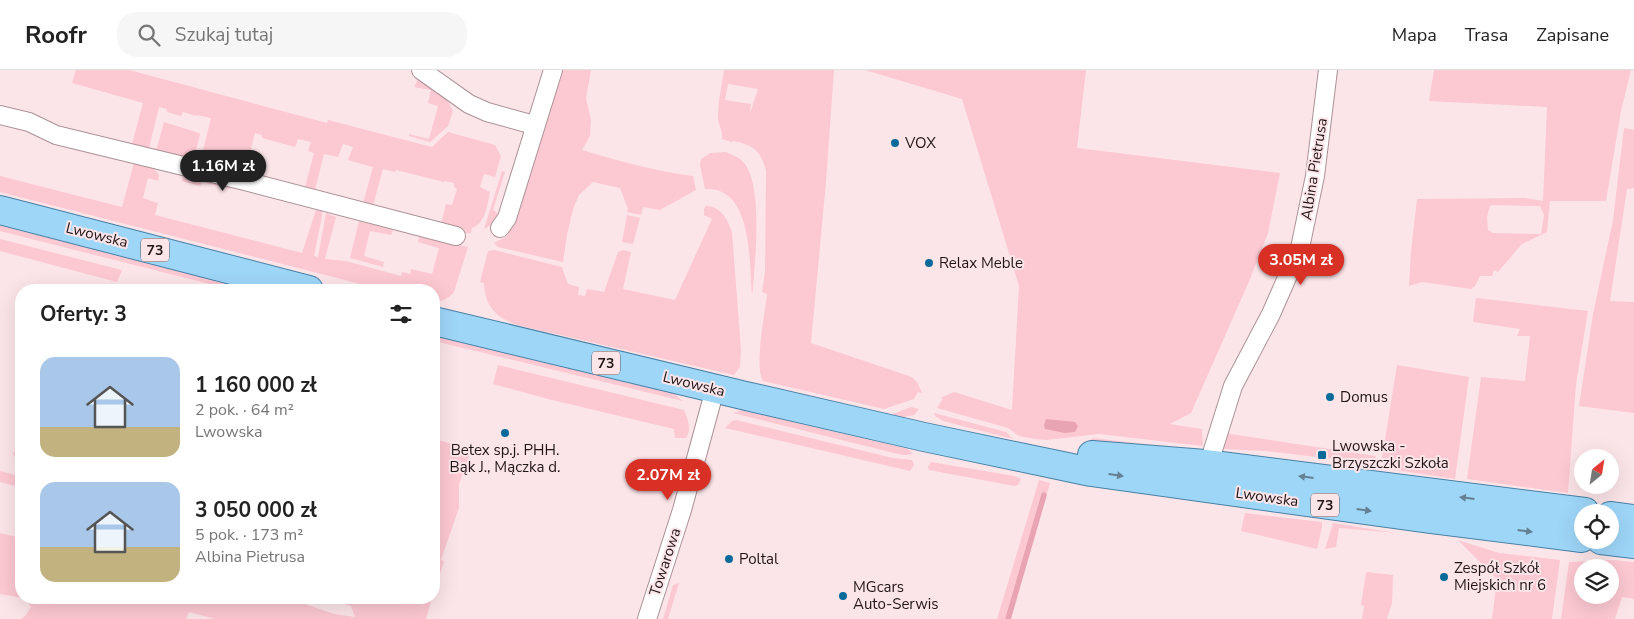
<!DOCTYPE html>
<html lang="pl">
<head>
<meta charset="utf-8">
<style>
  body { margin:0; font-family:"Nunito Sans",sans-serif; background:#f6f6f6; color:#222; height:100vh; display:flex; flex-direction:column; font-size:19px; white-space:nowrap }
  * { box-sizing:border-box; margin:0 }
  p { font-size:16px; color:#767676 }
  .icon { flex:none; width:28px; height:28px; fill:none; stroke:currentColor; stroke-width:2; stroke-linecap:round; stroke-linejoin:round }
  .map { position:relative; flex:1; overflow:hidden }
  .details { position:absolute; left:15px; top:214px; width:425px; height:320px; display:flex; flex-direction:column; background:#fff; border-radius:20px; box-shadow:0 5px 20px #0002 }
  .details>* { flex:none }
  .needle { width:32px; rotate:30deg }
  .buttons { position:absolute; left:1574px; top:379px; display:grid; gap:10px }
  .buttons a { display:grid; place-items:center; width:45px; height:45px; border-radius:50%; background:#fff; box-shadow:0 5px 20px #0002; font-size:25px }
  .price { position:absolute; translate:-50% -42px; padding:0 11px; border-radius:18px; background:#d93025; color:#fff; font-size:16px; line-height:32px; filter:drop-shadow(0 1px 2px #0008) }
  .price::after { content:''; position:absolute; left:50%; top:30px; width:15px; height:11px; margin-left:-8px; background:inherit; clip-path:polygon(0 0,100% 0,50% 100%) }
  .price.active { background:#222; color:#fff }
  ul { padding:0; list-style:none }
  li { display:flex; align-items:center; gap:15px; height:125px; padding:0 25px }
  li span { display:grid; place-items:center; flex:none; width:140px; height:100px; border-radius:15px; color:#555 }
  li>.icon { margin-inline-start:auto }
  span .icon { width:60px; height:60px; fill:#fffc; stroke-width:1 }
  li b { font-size:21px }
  h2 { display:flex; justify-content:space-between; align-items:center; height:60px; padding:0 25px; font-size:21px }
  header { display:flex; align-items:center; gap:30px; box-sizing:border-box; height:70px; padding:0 25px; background:#fff; border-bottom:1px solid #e0e0e0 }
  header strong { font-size:24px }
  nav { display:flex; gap:28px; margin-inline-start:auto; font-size:18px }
  .search { width:350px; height:45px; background:#f6f6f6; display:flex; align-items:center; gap:12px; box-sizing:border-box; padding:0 18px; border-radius:20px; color:#767676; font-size:19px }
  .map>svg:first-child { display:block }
  .green { fill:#fcc8d2; fill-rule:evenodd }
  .water { fill:#e9a4b3 }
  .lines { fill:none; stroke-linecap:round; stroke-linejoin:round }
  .stream { stroke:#e9a4b3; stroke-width:5.5 }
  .street-casing { stroke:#ac9297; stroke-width:20 }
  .primary-casing { stroke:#4881a6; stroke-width:30 }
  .street { stroke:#fff; stroke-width:18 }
  .primary { stroke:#9ed6f8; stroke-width:28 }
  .oneway { fill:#658093 }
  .poi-dot { fill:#086a98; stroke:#fce5e9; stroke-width:2 }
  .labels { text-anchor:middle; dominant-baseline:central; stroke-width:4; stroke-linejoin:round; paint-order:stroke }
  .shield { fill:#fce5e9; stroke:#625457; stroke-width:1 }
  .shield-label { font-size:14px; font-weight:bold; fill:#201618 }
  .poi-label { font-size:15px; fill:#201618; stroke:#fce5e9; text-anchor:start }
  .street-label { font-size:15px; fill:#201618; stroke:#fce5e9 }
</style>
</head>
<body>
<header>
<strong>Roofr</strong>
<div class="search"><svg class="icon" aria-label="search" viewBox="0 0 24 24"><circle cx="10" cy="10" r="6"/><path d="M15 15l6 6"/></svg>Szukaj tutaj</div>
<nav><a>Mapa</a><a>Trasa</a><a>Zapisane</a></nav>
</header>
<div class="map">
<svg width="1634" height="549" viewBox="0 0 1634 549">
  <rect width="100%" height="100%" fill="#fce5e9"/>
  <g class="green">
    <path d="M 76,0 L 129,0 L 327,53 L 328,50 L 432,77 L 448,62 L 495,75 L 501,86 L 495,107 L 484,104 L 480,117 L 490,122 C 487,135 486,153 472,158 L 471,163 L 463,163 L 440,158 L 446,134 L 452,135 L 457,119 L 454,117 L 454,113 L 445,111 L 444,112 L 396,100 L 395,102 L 383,99 L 372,139 L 362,137 L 373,97 L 348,90 L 353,77 L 343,74 L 338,87 L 324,84 L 314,124 L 304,121 L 314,83 L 308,81 L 311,72 L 298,69 L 295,77 L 262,68 L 262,65 L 255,63 L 246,98 L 242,103 L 239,98 L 208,90 L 206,97 L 200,92 L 211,48 L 197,45 L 197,46 L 183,42 L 181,46 L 167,42 L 167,39 L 159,37 L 149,78 L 145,82 L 133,79 L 132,74 L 143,33 L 72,13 Z"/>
    <path d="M 560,0 L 591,0 L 586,28 L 591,50 L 590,66 L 582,80 C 618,91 655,101 693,106 L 696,120 L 660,140 L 643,137 L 641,145 L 627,142 L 628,139 L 620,118 L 593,112 L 579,125 L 573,139 L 567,165 L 563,192 L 498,177 L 494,173 L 507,166 L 510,161 Z"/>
    <path d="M 724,0 L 834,0 L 826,112 L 811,273 L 912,307 L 917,312 L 922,323 L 918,322 L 914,329 L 884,339 L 763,311 C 754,297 765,243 767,224 L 762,222 L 765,202 L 766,101 C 761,80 753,75 733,71 L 732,72 L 722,69 C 723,60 718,55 718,47 C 718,31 722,15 724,0 ZM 728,14 L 758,19 L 750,43 L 751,34 L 725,30 Z"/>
    <polygon points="865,0 1086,0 1077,78 1280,103 1268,163 1250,209 1191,343 1170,354 1202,359 1203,376 1099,364 1046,370 1035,369 1019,366 1008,358 937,338 943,329 940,328 954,322 1012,340 1019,216 962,29"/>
    <path d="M 1434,0 L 1631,0 L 1621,41 L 1606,131 L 1550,131 L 1547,162 L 1522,174 L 1498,202 L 1494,200 L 1492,206 L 1480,206 L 1475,216 L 1471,219 L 1422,212 L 1409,216 L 1411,181 L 1417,129 L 1525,128 L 1543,131 L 1547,37 L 1429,31 ZM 1490,135 L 1540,136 L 1544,145 L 1541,164 L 1493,163 L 1488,160 L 1487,147 Z"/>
    <polygon points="418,9 446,27 453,41 448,56 430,72 409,66 409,64 429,69 438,36 428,33 431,20 414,17"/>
    <path d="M 164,52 L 196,62 L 200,64 C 197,76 196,86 186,92 L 156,81 Z"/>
    <polygon points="1624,58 1634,60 1634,118 1627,119 1610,231 1634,232 1634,343 1579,336 1593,244 1613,150"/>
    <path d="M 726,82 C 732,85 741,88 745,94 C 763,120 755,187 753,219 L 752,225 C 749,192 753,116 705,119 L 700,95 L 701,89 L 710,83 Z"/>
    <path d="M 134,93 L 153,97 L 159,105 L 158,111 L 148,108 L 143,128 L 158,133 L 155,145 L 302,183 L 316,140 L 322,141 L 322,146 L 314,186 L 318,187 L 326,143 L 336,147 L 325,189 L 346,191 L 401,206 L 402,202 L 410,204 L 411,199 L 432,204 L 439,178 L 418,172 L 419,167 L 468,177 L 454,222 C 449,228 442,232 434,232 L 434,220 L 384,220 L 0,122 L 0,106 L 122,137 Z"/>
    <path d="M 502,101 L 505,102 L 493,140 L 497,143 C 498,152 491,155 484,159 Z"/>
    <polygon points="184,105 230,116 231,119 202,112 200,116 182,111"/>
    <path d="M 706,136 C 721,137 727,148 732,162 L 741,280 L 740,297 L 734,305 L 517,255 C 496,247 485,237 484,213 L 480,212 L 488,181 L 494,180 L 562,197 L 568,214 L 579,217 L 578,225 L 585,226 L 587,219 L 604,222 L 618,182 L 623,180 L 631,182 L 623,219 L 675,230 L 712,149 L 704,145 L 704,139 Z"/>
    <polygon points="627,145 640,148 633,174 622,172"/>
    <polygon points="359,151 393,160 391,165 370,161 364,186 384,192 383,197 350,188"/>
    <polygon points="0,155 253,220 233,220 0,161"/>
    <polygon points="0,169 122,200 117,212 0,181"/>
    <polygon points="1476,228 1588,241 1576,314 1568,423 1467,409 1481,307 1525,311 1530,266 1517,266 1520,259 1473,252"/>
    <polygon points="434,266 673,323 683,331 434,271"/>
    <path d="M 498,295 L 684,340 C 688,350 692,359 686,368 L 675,368 L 674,359 L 548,329 L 493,314 Z"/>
    <polygon points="1397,295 1469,307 1455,409 1382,398 1382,388"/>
    <polygon points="911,337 919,339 914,345 899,348 888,346"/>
    <polygon points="742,340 908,379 913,384 904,385 894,383 733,343"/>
    <polygon points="934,343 1006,362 1013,369 943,351 935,346"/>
    <polygon points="736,350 893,388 912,390 914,395 910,401 725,358 732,351"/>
    <polygon points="1224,363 1376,386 1374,391 1370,394 1326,388 1326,384 1317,383 1317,387 1266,381 1226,379 1220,378"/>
    <polygon points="1093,368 1203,381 1089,371"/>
    <polygon points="434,369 472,379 459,414 459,438 441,490 444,491 434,523 434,477 435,475 434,474"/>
    <polygon points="12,382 21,385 21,414 19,417 0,412 0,401 15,405 18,392"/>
    <polygon points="931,392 1014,406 1021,409 1018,415 1014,416 929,400 928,397"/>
    <polygon points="1039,410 1050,413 1011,549 997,549"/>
    <polygon points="1245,443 1322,452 1322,457 1317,479 1241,461"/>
    <polygon points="1333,453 1396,463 1339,458 1336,477 1325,479"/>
    <path d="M 0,463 L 21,468 L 21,528 L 259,528 L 267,530 L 269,528 L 288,528 L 334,544 L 355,547 L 351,536 L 324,528 L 432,528 L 426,549 L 215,549 L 189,542 L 186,549 L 21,549 L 26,545 L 31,537 C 25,525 12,527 0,524 Z"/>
    <polygon points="1458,470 1499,483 1560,490 1552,549 1492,549 1497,509"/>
    <path d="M 1611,490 L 1634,492 L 1634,529 L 1622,527 L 1615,549 L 1561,549 L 1569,492 ZM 1582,498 L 1610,498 L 1610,525 L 1582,525 Z"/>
    <polygon points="1366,502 1393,505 1392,533 1387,549 1362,549 1364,536 1361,535"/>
    <polygon points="679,513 668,549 663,549 673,515"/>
  </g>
  <polygon class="water" points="1046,349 1075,352 1078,356 1075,362 1065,363 1045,359 1044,355"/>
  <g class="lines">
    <polyline class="stream" points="1008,549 1044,425"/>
    <defs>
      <g id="street">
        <polyline points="421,0 469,34 487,42 534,55"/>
        <polyline points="0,45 29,52 56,65 245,111 456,166"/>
        <polyline points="500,158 507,148 553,0"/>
        <polyline points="1209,405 1213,380 1233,316 1271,244 1300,178 1315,106 1328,0"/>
        <polyline points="647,549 682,440 715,319"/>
      </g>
      <g id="primary">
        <polyline points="0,140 309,220"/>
        <polyline points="434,251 746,326 924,367 1091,402 1430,449 1582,468"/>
        <polyline points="1092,385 1205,394 1585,442"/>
        <polyline points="1610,446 1634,449"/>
        <polyline points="1601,470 1634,474"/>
      </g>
    </defs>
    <use href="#street" class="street-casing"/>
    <use href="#primary" class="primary-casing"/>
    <use href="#street" class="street"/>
    <use href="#primary" class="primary"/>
  </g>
  <defs><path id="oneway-solid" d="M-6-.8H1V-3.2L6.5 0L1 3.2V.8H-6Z" transform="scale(1.25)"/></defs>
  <g class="oneway">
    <use href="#oneway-solid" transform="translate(1116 405) rotate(8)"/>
    <use href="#oneway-solid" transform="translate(1306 407) rotate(-173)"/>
    <use href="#oneway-solid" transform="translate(1467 428) rotate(-173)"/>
    <use href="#oneway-solid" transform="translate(1364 440) rotate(8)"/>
    <use href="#oneway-solid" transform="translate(1525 461) rotate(7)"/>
  </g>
  <g class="poi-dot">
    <circle cx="895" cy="73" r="5"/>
    <circle cx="929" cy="193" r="5"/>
    <circle cx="1330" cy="327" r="5"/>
    <circle cx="505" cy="363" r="5"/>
    <rect x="1317" y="380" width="10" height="10" rx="2.5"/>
    <circle cx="729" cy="489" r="5"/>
    <circle cx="1444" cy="507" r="5"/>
    <circle cx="843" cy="526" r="5"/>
  </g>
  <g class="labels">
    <g class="shield">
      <rect x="141" y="168.5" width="28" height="23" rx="4"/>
      <rect x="592" y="281.5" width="28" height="23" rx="4"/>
      <rect x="1311" y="423.5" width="28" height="23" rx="4"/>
    </g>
    <g class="shield-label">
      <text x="155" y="180">73</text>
      <text x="606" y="293">73</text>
      <text x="1325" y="435">73</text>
    </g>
    <g class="poi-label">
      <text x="905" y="73">VOX</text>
      <text x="939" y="193">Relax Meble</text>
      <text x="1340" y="327">Domus</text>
      <text x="1332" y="376">Lwowska -<tspan x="1332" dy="17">Brzyszczki Szkoła</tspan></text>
      <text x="505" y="380" text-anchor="middle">Betex sp.j. PHH.<tspan x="505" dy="17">Bąk J., Mączka d.</tspan></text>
      <text x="739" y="489">Poltal</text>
      <text x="1454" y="498">Zespół Szkół<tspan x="1454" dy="17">Miejskich nr 6</tspan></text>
      <text x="853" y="517">MGcars<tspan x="853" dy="17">Auto-Serwis</tspan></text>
    </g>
    <g class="street-label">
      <text transform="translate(1314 99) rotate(-81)">Albina Pietrusa</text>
      <text transform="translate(97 165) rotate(14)">Lwowska</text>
      <text transform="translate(694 314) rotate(14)">Lwowska</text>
      <text transform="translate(1267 427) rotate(8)">Lwowska</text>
      <text transform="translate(665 492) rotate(-72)">Towarowa</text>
    </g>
  </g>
</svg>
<div class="buttons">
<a><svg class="needle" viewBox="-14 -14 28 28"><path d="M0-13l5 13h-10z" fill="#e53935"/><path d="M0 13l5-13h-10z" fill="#767676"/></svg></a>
<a><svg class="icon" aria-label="locate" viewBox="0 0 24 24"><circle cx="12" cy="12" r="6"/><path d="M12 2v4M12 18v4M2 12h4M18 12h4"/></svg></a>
<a><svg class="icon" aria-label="layers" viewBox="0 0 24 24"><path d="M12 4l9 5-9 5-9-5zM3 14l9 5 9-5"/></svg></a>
</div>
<b class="price active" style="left:223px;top:122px">1.16M zł</b>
<b class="price" style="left:1301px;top:216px">3.05M zł</b>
<b class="price" style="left:668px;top:431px">2.07M zł</b>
<section class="details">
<h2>Oferty: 3<svg class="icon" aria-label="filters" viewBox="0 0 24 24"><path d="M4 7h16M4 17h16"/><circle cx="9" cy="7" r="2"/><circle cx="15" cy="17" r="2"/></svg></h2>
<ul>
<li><span style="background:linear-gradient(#a9c7e8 70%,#c2b280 0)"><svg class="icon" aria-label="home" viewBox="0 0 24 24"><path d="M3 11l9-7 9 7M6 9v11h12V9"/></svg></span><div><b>1 160 000 zł</b><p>2 pok. · 64 m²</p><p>Lwowska</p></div></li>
<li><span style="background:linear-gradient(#a9c7e8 65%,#c2b280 0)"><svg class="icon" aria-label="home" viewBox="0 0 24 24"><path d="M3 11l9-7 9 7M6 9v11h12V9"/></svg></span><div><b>3 050 000 zł</b><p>5 pok. · 173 m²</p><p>Albina Pietrusa</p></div></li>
</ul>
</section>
</div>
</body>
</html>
